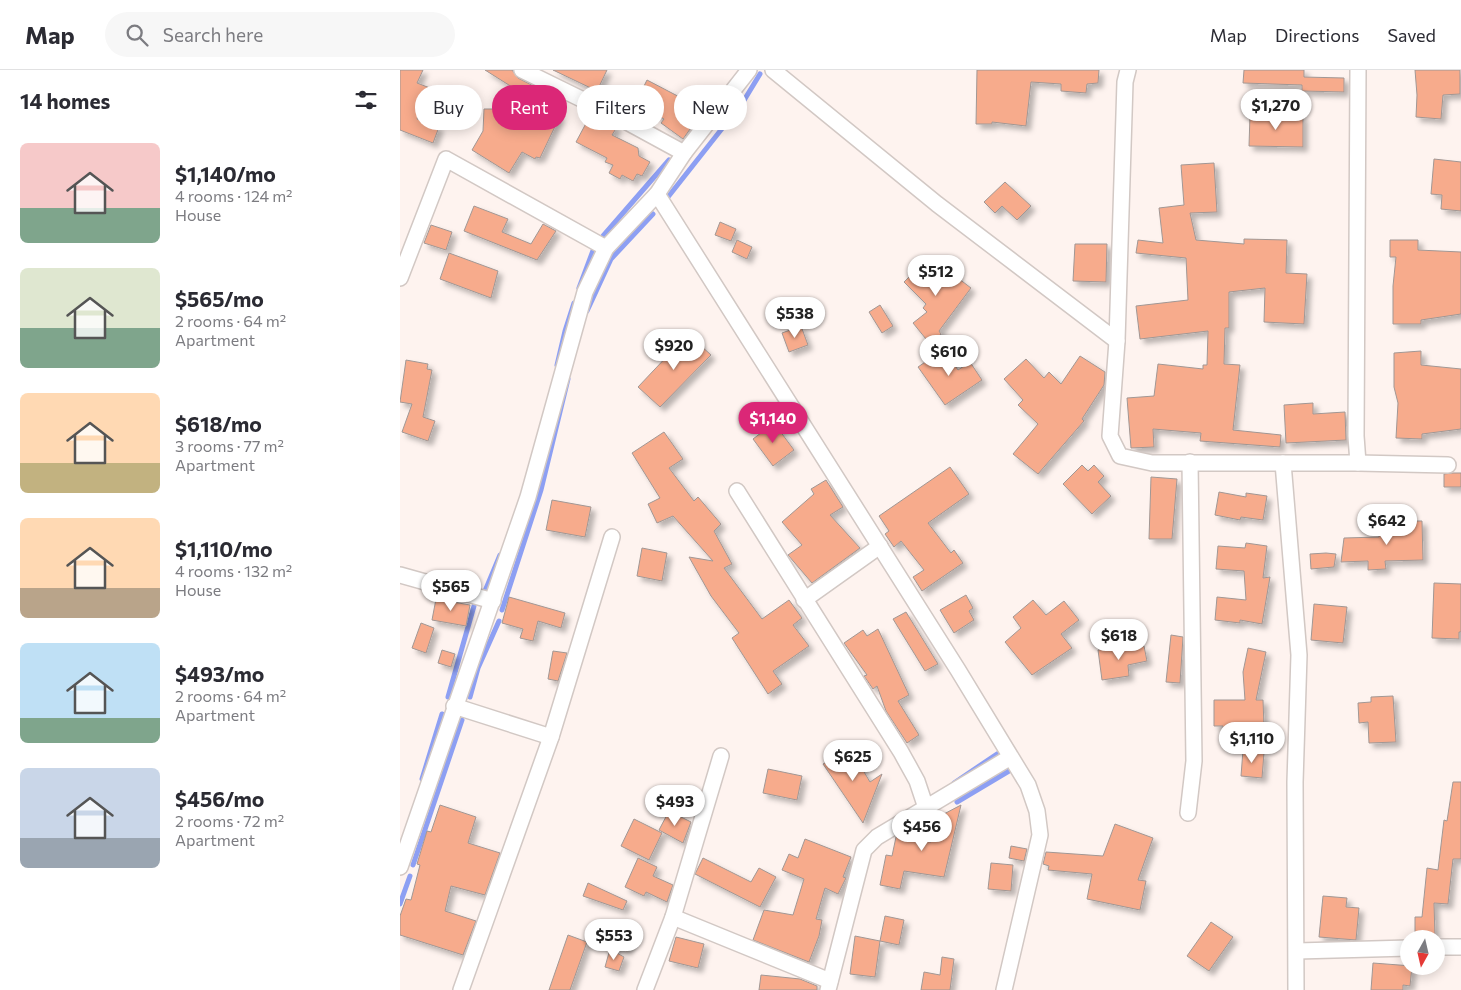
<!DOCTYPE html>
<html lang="en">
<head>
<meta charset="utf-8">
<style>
  body { margin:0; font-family:Commissioner,sans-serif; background:#f7f7f7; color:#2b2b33; height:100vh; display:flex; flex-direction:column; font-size:19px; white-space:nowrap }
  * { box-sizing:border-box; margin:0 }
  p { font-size:16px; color:#7c7c81 }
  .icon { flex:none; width:28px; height:28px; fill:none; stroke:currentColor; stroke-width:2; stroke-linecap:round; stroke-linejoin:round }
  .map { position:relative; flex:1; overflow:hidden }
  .drawer { display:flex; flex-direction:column; background:#fff; width:400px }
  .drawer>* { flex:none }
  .hud { position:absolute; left:15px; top:15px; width:475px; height:45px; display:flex; gap:10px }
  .needle { width:32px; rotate:188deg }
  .tools { position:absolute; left:1000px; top:860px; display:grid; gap:10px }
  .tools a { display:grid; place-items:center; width:45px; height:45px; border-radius:50%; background:#fff; box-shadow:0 2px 12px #0003; font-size:25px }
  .price { position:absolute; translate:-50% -42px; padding:0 11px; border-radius:18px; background:#fff; color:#222; font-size:16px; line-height:32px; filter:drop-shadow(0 1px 2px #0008) }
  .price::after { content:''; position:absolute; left:50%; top:30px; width:15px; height:11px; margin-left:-8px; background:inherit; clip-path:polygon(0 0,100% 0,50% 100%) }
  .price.active { background:#db2777; color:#fff }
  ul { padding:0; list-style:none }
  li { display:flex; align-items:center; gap:15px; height:125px; padding:0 20px }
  li span { display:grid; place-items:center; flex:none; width:140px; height:100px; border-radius:8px; color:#555 }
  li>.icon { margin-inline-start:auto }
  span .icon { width:60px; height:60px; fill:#fffc; stroke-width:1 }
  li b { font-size:21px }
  h2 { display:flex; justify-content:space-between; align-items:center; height:60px; padding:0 20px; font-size:21px }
  .tag { padding:0 18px; border-radius:22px; background:#fff; box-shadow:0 2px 12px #0003; font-size:18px; line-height:45px }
  .tag.active { background:#db2777; color:#fff }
  header { display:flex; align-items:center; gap:30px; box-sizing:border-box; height:70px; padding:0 25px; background:#fff; border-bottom:1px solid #e1e1e2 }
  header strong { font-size:24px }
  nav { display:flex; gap:28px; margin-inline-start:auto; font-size:18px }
  .search { width:350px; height:45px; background:#f7f7f7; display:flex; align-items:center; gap:12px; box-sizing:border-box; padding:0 18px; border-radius:28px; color:#7c7c81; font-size:19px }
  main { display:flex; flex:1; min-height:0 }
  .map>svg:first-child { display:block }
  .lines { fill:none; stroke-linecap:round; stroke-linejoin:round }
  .stream { stroke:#8d9ff3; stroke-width:5 }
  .building { fill:#f7ab8c; stroke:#a19794; filter:url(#shadow) }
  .minor-casing { stroke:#d2c8c4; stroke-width:18 }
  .minor { stroke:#fff; stroke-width:15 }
</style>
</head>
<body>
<header>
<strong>Map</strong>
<div class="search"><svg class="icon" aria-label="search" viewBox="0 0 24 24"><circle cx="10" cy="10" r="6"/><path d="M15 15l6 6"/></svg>Search here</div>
<nav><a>Map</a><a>Directions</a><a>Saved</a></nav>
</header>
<main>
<section class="drawer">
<h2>14 homes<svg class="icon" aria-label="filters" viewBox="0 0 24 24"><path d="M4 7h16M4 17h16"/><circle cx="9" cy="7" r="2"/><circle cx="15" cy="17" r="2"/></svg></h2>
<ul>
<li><span style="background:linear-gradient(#f6c9c9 65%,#7fa58c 0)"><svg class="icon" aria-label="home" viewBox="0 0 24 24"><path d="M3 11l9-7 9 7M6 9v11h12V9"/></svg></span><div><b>$1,140/mo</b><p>4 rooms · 124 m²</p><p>House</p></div></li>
<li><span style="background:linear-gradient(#dfe7d0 60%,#7fa58c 0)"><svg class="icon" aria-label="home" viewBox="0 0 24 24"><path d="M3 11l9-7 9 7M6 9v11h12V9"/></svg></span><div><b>$565/mo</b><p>2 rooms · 64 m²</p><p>Apartment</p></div></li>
<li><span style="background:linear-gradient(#ffd9b3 70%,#c2b280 0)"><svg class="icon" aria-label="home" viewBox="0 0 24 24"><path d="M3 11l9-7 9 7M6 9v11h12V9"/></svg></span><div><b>$618/mo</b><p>3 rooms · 77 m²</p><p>Apartment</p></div></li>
<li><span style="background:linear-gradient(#ffd9b3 70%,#b9a48a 0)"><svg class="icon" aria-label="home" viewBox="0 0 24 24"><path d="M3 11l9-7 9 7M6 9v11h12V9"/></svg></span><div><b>$1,110/mo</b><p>4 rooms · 132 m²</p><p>House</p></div></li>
<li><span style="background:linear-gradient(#bfe0f5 75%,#7fa58c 0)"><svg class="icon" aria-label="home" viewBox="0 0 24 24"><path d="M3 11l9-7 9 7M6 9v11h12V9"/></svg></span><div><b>$493/mo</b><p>2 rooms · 64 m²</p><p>Apartment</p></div></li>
<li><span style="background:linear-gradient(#c9d6e8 70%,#9aa5b1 0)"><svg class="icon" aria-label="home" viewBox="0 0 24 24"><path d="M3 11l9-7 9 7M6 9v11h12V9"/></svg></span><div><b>$456/mo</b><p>2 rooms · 72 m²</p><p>Apartment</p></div></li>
</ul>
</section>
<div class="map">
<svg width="1061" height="920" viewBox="0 0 1061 920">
  <defs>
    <filter id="shadow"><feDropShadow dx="4.5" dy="4.5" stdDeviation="2.5" flood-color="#0004"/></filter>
  </defs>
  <rect width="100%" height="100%" fill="#fef3ef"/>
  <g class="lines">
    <g class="stream">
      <polyline points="268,127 343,32 360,4"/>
      <polyline points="203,166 269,90"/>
      <polyline points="179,218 194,178"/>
      <polyline points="187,241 211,189 253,144"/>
      <polyline points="157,295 165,261 174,233"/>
      <polyline points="81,522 85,521 100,485"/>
      <polyline points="102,540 141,420 168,309"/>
      <polyline points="48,627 74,536"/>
      <polyline points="70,627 78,598 99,551"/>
      <polyline points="22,709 42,644"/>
      <polyline points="554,713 597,684"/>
      <polyline points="557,732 609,701"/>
      <polyline points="13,795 62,650"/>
      <polyline points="0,834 10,806"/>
    </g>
  </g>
  <g class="building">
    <polygon points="0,0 23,0 17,13 30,18 17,49 39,57 33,73 0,60"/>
    <polygon points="85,0 112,0 118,8 157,28 150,41 160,46 140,88 136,87 135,89 122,82 109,103 72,80 83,61 84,39 98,39 112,17"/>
    <polygon points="153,0 207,0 197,21"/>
    <polygon points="577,0 699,0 698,13 687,14 686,23 661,21 661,14 631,12 626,56 592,52 592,54 576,54"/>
    <polygon points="844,0 904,0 904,7 944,8 944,22 902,21 902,15 843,13"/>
    <polygon points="1015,0 1060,0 1060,24 1043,25 1041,49 1016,47 1017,25"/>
    <polygon points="247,10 291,33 295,27 307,35 283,69 261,53 264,49 235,34"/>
    <polygon points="191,44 217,57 212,65 238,78 239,86 250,92 242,106 237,104 233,111 222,105 220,109 209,103 213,95 205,92 207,88 176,72"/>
    <polygon points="850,45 903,46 903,77 849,76"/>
    <polygon points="1034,89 1061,92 1061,141 1041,139 1042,125 1031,124"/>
    <polygon points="814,93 817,142 790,143 796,170 844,174 844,169 887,170 886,203 907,204 904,254 864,252 865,218 829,222 829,258 825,258 824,294 840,295 833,360 881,365 880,377 800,371 801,363 753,359 754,377 731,378 727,328 754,326 758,294 803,299 803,295 807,295 808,261 740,269 736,236 788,230 786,188 736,183 738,170 763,173 759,138 784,135 781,95"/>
    <polygon points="605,112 631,136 617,150 602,136 595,143 584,132"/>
    <polygon points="74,136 108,149 102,162 131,174 143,154 156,161 137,190 64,161"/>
    <polygon points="320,152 336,159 331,171 315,165"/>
    <polygon points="31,155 52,162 46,180 24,173"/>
    <polygon points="337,170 352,177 347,189 332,182"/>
    <polygon points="990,170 1018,170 1018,180 1061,182 1061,244 1021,250 1021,254 993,254 993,216 996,187 990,187"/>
    <polygon points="675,174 707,174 706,212 673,211"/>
    <polygon points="49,183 98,201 91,228 40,209"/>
    <polygon points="530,186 548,205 550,202 571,218 539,261 541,264 530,274 513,253 527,242 523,238 526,234 504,212"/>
    <polygon points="480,235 493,256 482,263 469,242"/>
    <polygon points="401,256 408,275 389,282 382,263"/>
    <polygon points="288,264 311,285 260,337 238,317"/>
    <polygon points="544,279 558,300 570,292 582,310 545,335 518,297"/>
    <polygon points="1021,281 1021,295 1061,299 1061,359 1022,364 1022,369 996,368 998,333 994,317 994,283"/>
    <polygon points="680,286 705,302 704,315 682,349 684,351 638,404 613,384 638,354 618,335 623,330 604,309 626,289 644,308 649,302 661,314"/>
    <polygon points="6,290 28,294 27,299 32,300 23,347 35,351 28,371 2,362 12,334 0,332"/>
    <polygon points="913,333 913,344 945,342 946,370 886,373 884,335"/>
    <polygon points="374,353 394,380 373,396 353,369"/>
    <polygon points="264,362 283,389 269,398 294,431 298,427 321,454 314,461 332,494 324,498 362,549 389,530 402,548 393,555 409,576 373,601 382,614 368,624 332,568 339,563 311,526 289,487 313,491 273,446 257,453 248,434 260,428 232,383"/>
    <polygon points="682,395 688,401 694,395 704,406 698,412 711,426 692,444 663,414"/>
    <polygon points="550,397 569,424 528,453 551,483 554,480 563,493 522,521 513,507 524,500 501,471 494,477 485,464 489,461 479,446"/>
    <polygon points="1053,403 1061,403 1061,417 1044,417 1044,404"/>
    <polygon points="751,407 777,409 772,469 749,469"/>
    <polygon points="426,410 443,437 430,445 460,478 412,513 388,485 402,475 382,452 414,424 411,419"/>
    <polygon points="819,422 846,427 846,423 867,426 863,450 841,447 840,450 815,445"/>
    <polygon points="152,430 191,437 185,467 146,460"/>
    <polygon points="988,451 1022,451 1023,490 985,491 986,499 968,500 968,491 941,492 944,468 979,467 979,460 988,459"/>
    <polygon points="846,473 867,476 863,508 870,507 862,554 840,550 840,553 815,550 817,527 846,530 844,501 816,499 818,476 845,478"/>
    <polygon points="242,478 267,483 262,511 237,506"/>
    <polygon points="926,483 936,484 934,497 911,499 910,484"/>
    <polygon points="1034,513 1061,514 1061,562 1059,562 1059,569 1032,568"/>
    <polygon points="566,525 573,538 569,541 574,550 554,563 540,540"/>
    <polygon points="109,527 165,543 161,558 138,551 133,571 120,568 123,559 102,553"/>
    <polygon points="36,529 70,535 66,556 32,550"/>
    <polygon points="633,530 646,545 664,531 679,550 661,564 672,578 632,605 605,572 621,558 613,547"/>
    <polygon points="914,534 947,537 943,573 911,570"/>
    <polygon points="506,542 538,594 525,601 493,549"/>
    <polygon points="21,553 34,558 26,583 12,578"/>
    <polygon points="478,559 509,625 498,631 519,665 507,673 486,641 477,616 473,619 464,606 467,605 444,573 463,560 467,566"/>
    <polygon points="771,565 783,567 780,613 766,612"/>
    <polygon points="725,576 725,580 744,576 747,591 728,595 729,606 702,610 698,580"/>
    <polygon points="848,578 866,582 856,630 863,630 864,656 823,658 823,656 814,656 814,630 845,630 843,602"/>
    <polygon points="42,580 55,584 51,597 38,593"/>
    <polygon points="153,581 167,583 158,611 148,609"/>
    <polygon points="993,626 996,672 969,673 968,652 959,653 958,633 971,632 971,627"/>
    <polygon points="450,678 470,712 482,704 463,753 423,694"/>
    <polygon points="843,680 864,683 862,708 841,706"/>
    <polygon points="368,699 402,706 397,730 363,723"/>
    <polygon points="1053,712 1061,712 1061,789 1053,789 1048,834 1034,833 1035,866 1015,866 1015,847 1022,847 1027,798 1038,800 1044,750 1047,751"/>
    <polygon points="40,735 76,747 68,773 100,783 85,825 51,816 45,841 76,851 63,885 0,865 0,846 6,829 11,830 20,795 17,794 27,761 31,762"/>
    <polygon points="561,735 544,807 504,801 500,819 480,815 486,785 492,786 496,767 531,772 523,755"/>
    <polygon points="269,741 291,752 283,773 259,760"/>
    <polygon points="234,749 262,763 249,790 221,776"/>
    <polygon points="715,754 753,768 738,810 746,811 740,840 687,829 692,804 648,800 649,796 643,794 646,782 703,786"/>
    <polygon points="405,769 451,787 443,807 446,808 438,824 425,818 416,849 422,850 419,866 409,892 353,870 364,840 393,845 404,809 382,800 389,784 398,788"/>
    <polygon points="611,776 627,779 624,791 609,788"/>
    <polygon points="238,788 257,797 253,806 273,815 267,832 246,822 244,826 225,817"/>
    <polygon points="303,788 351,812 359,798 376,807 360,837 295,804"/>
    <polygon points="591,793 613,795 611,821 588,819"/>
    <polygon points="188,813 227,831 223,840 183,826"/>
    <polygon points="923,826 947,828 946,837 959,838 956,870 919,867"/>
    <polygon points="485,846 504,850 499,875 480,871"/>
    <polygon points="811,852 833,867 809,901 787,886"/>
    <polygon points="220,854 235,860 227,881 211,877"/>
    <polygon points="168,865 187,872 170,920 149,920"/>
    <polygon points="455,866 480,871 475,907 450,904"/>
    <polygon points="276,867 304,874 298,898 269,891"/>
    <polygon points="210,879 224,887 219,901 205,897"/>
    <polygon points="542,887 554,889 550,920 521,920 524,902 540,905"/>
    <polygon points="973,893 1012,896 1010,916 1003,915 1003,920 971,920"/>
    <polygon points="361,905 400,909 417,916 417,920 359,920"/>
  </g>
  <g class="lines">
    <defs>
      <g id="minor">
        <polyline points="122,0 216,46 284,83"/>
        <polyline points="373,0 537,134 717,271"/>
        <polyline points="728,0 725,12 717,271 710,366 720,386 752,393 958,393 956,366 958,0"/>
        <polyline points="257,124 558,600 628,715 637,741 640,765 604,920"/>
        <polyline points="0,208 46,89 206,178"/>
        <polyline points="883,393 899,585 895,712 896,920"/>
        <polyline points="958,393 1048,395"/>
        <polyline points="337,421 501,682 517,711 526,738"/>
        <polyline points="0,505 93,531"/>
        <polyline points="404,530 480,476"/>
        <polyline points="54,636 151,667"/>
        <polyline points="788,743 794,691 790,392"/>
        <polyline points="0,797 128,427 185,222 206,178 257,124 284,83 349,0"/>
        <polyline points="273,847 430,911"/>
        <polyline points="1036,877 1061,877"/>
        <polyline points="897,881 1009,878"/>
        <polyline points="61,920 151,667 212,467"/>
        <polyline points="245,920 273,847 321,686"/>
        <polyline points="428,920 464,780 477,767 609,688"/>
      </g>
    </defs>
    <use href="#minor" class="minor-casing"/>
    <use href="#minor" class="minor"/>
  </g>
</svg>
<div class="tools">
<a><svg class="needle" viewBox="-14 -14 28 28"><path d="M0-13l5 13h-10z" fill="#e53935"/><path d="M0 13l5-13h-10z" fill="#7c7c81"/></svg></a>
</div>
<b class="price" style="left:876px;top:61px">$1,270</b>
<b class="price" style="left:536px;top:227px">$512</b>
<b class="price" style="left:395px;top:269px">$538</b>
<b class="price" style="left:274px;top:301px">$920</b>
<b class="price" style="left:549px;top:307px">$610</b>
<b class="price active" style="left:373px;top:374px">$1,140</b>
<b class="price" style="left:987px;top:476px">$642</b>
<b class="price" style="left:51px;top:542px">$565</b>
<b class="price" style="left:719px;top:591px">$618</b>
<b class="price" style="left:852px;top:694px">$1,110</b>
<b class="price" style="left:453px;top:712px">$625</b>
<b class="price" style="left:275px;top:757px">$493</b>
<b class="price" style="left:522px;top:782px">$456</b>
<b class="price" style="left:214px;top:891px">$553</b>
<div class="hud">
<a class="tag">Buy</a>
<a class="tag active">Rent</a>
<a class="tag">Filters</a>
<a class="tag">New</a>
</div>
</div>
</main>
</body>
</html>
